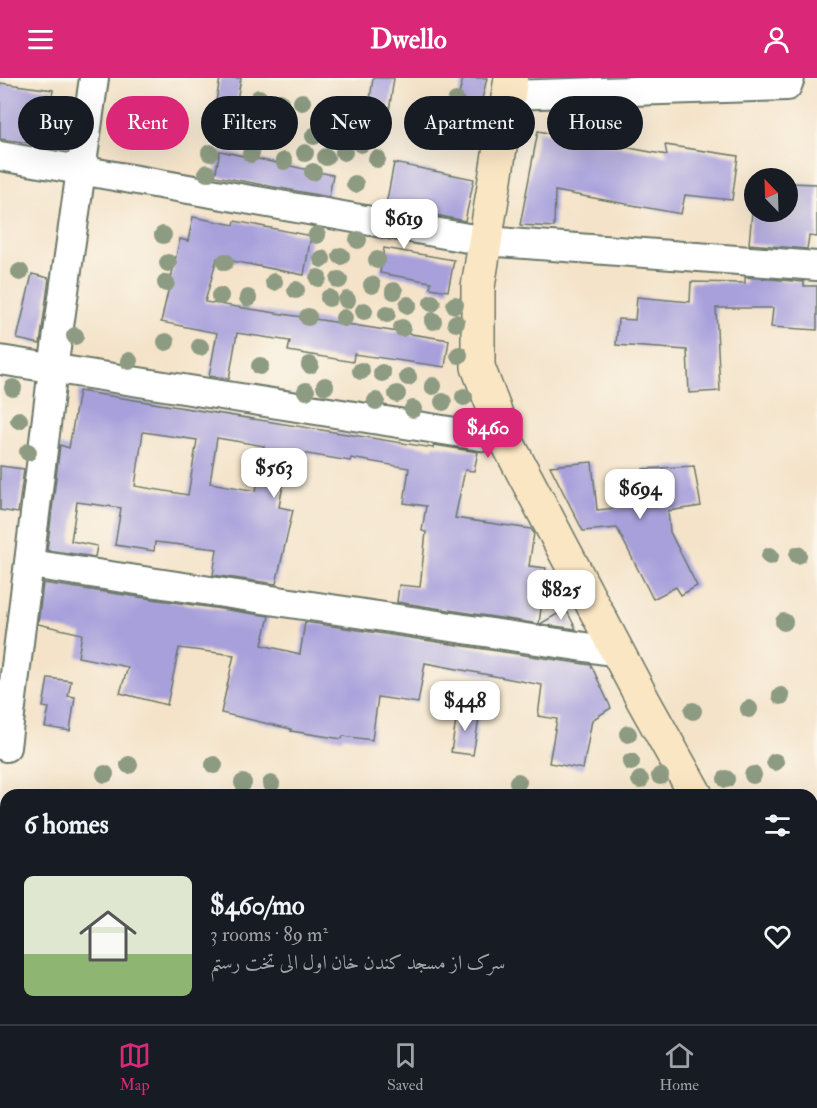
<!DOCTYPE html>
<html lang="en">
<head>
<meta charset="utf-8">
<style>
  body { margin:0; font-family:"IM FELL Double Pica",Amiri,serif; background:#242831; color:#f1f3f6; height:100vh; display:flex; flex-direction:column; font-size:22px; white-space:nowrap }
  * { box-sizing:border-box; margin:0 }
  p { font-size:20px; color:#9ea1a6 }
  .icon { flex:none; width:33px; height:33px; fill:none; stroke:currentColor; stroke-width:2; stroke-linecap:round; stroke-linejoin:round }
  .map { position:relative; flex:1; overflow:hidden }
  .side { position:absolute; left:0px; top:711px; width:818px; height:236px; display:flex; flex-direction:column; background:#171b24; border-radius:18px 18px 0 0; box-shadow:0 6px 24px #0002 }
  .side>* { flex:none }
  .top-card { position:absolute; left:18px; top:18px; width:782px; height:54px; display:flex; gap:12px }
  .needle { width:39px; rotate:337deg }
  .tools { position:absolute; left:744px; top:90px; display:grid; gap:12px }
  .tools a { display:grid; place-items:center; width:54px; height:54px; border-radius:50%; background:#171b24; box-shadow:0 6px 24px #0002; font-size:30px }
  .price { position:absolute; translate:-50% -51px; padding:0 14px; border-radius:12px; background:#fff; color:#222; font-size:20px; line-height:39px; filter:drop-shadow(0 2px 3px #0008) }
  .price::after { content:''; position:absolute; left:50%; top:36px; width:18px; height:14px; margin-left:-9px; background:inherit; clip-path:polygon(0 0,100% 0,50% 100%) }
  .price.active { background:#db2777; color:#fff }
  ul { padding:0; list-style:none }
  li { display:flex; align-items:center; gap:18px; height:150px; padding:0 24px }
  li span { display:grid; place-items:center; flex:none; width:168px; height:120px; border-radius:9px; color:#555 }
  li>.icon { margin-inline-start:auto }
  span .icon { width:72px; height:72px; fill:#fffc; stroke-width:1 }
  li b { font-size:26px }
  h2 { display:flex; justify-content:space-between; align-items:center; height:72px; padding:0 24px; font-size:26px }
  .chip { padding:0 21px; border-radius:27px; background:#171b24; box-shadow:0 6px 24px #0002; font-size:21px; line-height:54px }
  .chip.active { background:#db2777; color:#fff }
  header { display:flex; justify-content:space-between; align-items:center; height:78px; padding:0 24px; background:#db2777; color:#fff; font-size:27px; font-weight:700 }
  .menu { display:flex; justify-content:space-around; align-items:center; height:84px; border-top:2px solid #363941; background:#171b24; font-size:16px; color:#9ea1a6 }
  .menu a { display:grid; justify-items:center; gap:3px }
  .menu .active { color:#db2777 }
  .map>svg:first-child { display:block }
  .building { fill:#a8a0db; fill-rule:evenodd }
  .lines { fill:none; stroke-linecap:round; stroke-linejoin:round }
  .street-casing { stroke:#6a7768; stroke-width:32 }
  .secondary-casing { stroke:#6a7768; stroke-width:36 }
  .street { stroke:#fff; stroke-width:28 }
  .secondary { stroke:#fbe6c4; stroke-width:33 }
  .tree { fill:#8d9b82 }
</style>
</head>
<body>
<header><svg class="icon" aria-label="menu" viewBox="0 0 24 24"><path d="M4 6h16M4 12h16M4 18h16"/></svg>Dwello<svg class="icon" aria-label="person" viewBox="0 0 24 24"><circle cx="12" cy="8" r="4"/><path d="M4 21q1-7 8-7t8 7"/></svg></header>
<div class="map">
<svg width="817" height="946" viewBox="0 0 817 946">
  <rect width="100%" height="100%" fill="#fbf7ec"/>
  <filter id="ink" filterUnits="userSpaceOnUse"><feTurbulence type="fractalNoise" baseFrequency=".0167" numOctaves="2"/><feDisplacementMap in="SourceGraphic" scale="12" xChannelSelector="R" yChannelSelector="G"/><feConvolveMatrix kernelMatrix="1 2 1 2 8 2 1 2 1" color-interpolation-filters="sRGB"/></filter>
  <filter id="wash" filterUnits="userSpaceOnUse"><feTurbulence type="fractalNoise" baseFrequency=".008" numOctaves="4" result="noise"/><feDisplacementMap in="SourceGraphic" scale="24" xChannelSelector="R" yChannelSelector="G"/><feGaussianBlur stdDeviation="1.35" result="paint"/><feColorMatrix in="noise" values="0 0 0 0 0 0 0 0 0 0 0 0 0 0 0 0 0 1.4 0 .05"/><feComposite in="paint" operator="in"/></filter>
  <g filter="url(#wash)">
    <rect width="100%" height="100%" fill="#f4e3c9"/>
    <g id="blocks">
      <g class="building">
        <polygon points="220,0 241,0 230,62 210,58"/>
        <polygon points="373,0 394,0 385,60 365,58"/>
        <polygon points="463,0 487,0 480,30 457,25"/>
        <polygon points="0,5 53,12 45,67 0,61"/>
        <polygon points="538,53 667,77 665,67 738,78 732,122 685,117 681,136 555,113 554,149 520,147"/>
        <polygon points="220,73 333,97 329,119 215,98"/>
        <polygon points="394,85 474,101 465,143 386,127"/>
        <polygon points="788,105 817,106 817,159 809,158 807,171 749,166 752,134 788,134"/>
        <polygon points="193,139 234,147 235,143 311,158 304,197 217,180 205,224 449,262 445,289 354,276 353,284 288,273 290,263 237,255 229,301 209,298 217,255 161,244 180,161 188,163"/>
        <polygon points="384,170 454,182 448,213 430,210 431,204 380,195"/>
        <polygon points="32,196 49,200 40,266 17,261"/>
        <polygon points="745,199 804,204 804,208 817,208 817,252 771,249 773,230 716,230 720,313 689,315 687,272 616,267 618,241 635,242 637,219 690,224 691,204 745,205"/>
        <path d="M 79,313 L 433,370 L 434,367 L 478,374 L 474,393 L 465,392 L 455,440 L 531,451 L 534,455 L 529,488 L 546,490 L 539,546 L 397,524 L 399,507 L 420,509 L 426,454 L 422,453 L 426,428 L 404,425 L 409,390 L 351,380 L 350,383 L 289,373 L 279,429 L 293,432 L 276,506 L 213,497 L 217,471 L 155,464 L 154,473 L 115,467 L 121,430 L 77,424 L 71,463 L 97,468 L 95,479 L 47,472 L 60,367 L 69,370 ZM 143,354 L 197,362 L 188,417 L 135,408 ZM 217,360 L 264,368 L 256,413 L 210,405 Z"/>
        <polygon points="592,384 597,432 646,427 643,391 694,388 701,428 668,433 670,454 697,508 681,517 676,509 653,521 617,450 583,453 550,388"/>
        <polygon points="0,388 24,391 18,435 0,432"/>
        <polygon points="43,505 269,538 262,567 300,576 305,544 591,587 611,630 592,642 583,691 549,685 557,641 538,638 542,607 425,585 418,625 378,619 372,662 343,658 342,661 291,653 291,651 221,635 234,577 179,570 167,627 120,615 128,589 78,579 82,556 38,546"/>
        <polygon points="566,531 576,551 540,546"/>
        <polygon points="48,600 71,603 68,618 75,619 70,653 45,649 49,630 43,629"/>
        <polygon points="458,630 480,634 473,677 451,674"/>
      </g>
    </g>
  </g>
  <g filter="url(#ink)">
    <use href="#blocks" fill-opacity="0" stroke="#6a7768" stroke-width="1.5"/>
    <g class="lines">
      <defs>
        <g id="street">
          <polyline points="508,17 787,8 790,0"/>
          <polyline points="0,78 485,163 817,188"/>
          <polyline points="0,282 506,362"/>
          <polyline points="30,486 618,574"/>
          <polyline points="6,669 53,291 94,0"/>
        </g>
        <g id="secondary">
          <polyline points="511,0 478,209 478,289 506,362 643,622 696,717"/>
          <polyline points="812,875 817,875"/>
          <polyline points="812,923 817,932"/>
        </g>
      </defs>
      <use href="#street" class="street-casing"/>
      <use href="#secondary" class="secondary-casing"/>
      <use href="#street" class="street"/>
      <use href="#secondary" class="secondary"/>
    </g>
    <g class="tree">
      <circle cx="259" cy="20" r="9"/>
      <circle cx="456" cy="23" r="9"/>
      <circle cx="280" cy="24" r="9"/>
      <circle cx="302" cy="24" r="9"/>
      <circle cx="366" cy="32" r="9"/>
      <circle cx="333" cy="34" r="9"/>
      <circle cx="270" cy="40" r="9"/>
      <circle cx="241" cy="45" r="9"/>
      <circle cx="357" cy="48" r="9"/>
      <circle cx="340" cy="56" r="9"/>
      <circle cx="314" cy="58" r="9"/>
      <circle cx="266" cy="62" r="9"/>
      <circle cx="361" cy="66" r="9"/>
      <circle cx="344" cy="74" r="9"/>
      <circle cx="210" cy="75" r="9"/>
      <circle cx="305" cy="75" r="9"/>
      <circle cx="251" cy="76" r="9"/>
      <circle cx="326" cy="79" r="9"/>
      <circle cx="377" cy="81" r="9"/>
      <circle cx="284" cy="83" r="9"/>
      <circle cx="313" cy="94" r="9"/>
      <circle cx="207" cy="95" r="9"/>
      <circle cx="355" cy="106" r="9"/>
      <circle cx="163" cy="157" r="9"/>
      <circle cx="317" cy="157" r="9"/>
      <circle cx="358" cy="162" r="9"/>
      <circle cx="341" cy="178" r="9"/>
      <circle cx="322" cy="181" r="9"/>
      <circle cx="377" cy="182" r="9"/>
      <circle cx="225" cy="184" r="9"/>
      <circle cx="168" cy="185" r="9"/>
      <circle cx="20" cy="194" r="9"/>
      <circle cx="318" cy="200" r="9"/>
      <circle cx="339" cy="202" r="9"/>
      <circle cx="274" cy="204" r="9"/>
      <circle cx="166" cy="205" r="9"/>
      <circle cx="372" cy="207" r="9"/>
      <circle cx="296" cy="212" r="9"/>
      <circle cx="394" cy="213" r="9"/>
      <circle cx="220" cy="218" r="9"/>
      <circle cx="248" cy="220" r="9"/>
      <circle cx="329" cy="220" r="9"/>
      <circle cx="347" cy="222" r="9"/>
      <circle cx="432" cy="225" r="9"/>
      <circle cx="408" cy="227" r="9"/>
      <circle cx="455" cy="227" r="9"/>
      <circle cx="364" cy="233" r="9"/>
      <circle cx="387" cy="236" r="9"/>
      <circle cx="308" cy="239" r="9"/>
      <circle cx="344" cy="240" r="9"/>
      <circle cx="433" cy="243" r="9"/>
      <circle cx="456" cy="245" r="9"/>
      <circle cx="402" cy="250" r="9"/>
      <circle cx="75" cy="258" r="9"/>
      <circle cx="166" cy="264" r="9"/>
      <circle cx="200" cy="269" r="9"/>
      <circle cx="459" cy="277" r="9"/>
      <circle cx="129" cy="283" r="9"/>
      <circle cx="310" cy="287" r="9"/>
      <circle cx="260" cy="288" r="9"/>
      <circle cx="361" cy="293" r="9"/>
      <circle cx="382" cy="295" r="9"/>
      <circle cx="408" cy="299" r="9"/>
      <circle cx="325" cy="308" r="9"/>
      <circle cx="433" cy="308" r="9"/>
      <circle cx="13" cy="310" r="9"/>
      <circle cx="306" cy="313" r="9"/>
      <circle cx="397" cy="316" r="9"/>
      <circle cx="464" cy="319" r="9"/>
      <circle cx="376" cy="323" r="9"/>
      <circle cx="443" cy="324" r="9"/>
      <circle cx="413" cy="331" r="9"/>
      <circle cx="19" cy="342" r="9"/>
      <circle cx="28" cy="374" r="9"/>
      <circle cx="798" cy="477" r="9"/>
      <circle cx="770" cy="478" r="9"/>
      <circle cx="784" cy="544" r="9"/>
      <circle cx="781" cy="618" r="9"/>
      <circle cx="749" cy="631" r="9"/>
      <circle cx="693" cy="633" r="9"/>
      <circle cx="628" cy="656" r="9"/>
      <circle cx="631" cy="684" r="9"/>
      <circle cx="775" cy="684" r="9"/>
      <circle cx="129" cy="687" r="9"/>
      <circle cx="214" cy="687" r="9"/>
      <circle cx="105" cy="696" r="9"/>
      <circle cx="753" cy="697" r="9"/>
      <circle cx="660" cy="698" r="9"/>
      <circle cx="726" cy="701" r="9"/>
      <circle cx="640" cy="702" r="9"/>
      <circle cx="518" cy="704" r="9"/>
      <circle cx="243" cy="705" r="9"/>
      <circle cx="271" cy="706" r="9"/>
    </g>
  </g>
</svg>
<div class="tools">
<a><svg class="needle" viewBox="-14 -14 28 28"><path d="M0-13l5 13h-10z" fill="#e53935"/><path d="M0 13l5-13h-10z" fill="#9ea1a6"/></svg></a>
</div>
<b class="price" style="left:404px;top:172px">$619</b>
<b class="price active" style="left:488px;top:381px">$460</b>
<b class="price" style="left:274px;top:421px">$563</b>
<b class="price" style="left:640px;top:442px">$694</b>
<b class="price" style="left:561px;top:543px">$825</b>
<b class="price" style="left:465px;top:654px">$448</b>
<div class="top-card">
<a class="chip">Buy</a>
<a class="chip active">Rent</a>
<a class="chip">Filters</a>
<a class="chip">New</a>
<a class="chip">Apartment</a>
<a class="chip">House</a>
</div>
<section class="side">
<h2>6 homes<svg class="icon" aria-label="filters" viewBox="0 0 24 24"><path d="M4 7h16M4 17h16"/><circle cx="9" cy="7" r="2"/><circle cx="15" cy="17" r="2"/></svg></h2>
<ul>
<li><span style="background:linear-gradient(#dfe7d0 65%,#8fb573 0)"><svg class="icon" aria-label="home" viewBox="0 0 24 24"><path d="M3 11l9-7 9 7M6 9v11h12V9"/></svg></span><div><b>$460/mo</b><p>3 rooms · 89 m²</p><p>سرک از مسجد کندن خان اول الی تخت رستم</p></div><svg class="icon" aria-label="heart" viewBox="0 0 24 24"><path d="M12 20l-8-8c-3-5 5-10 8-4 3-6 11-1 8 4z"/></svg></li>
</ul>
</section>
</div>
<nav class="menu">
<a class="active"><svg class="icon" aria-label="map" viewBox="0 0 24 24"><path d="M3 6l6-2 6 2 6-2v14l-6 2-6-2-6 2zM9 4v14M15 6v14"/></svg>Map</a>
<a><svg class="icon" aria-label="saved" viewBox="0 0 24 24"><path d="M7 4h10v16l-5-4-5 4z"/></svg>Saved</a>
<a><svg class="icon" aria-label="home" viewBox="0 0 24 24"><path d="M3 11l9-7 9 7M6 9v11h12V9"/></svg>Home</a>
</nav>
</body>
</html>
